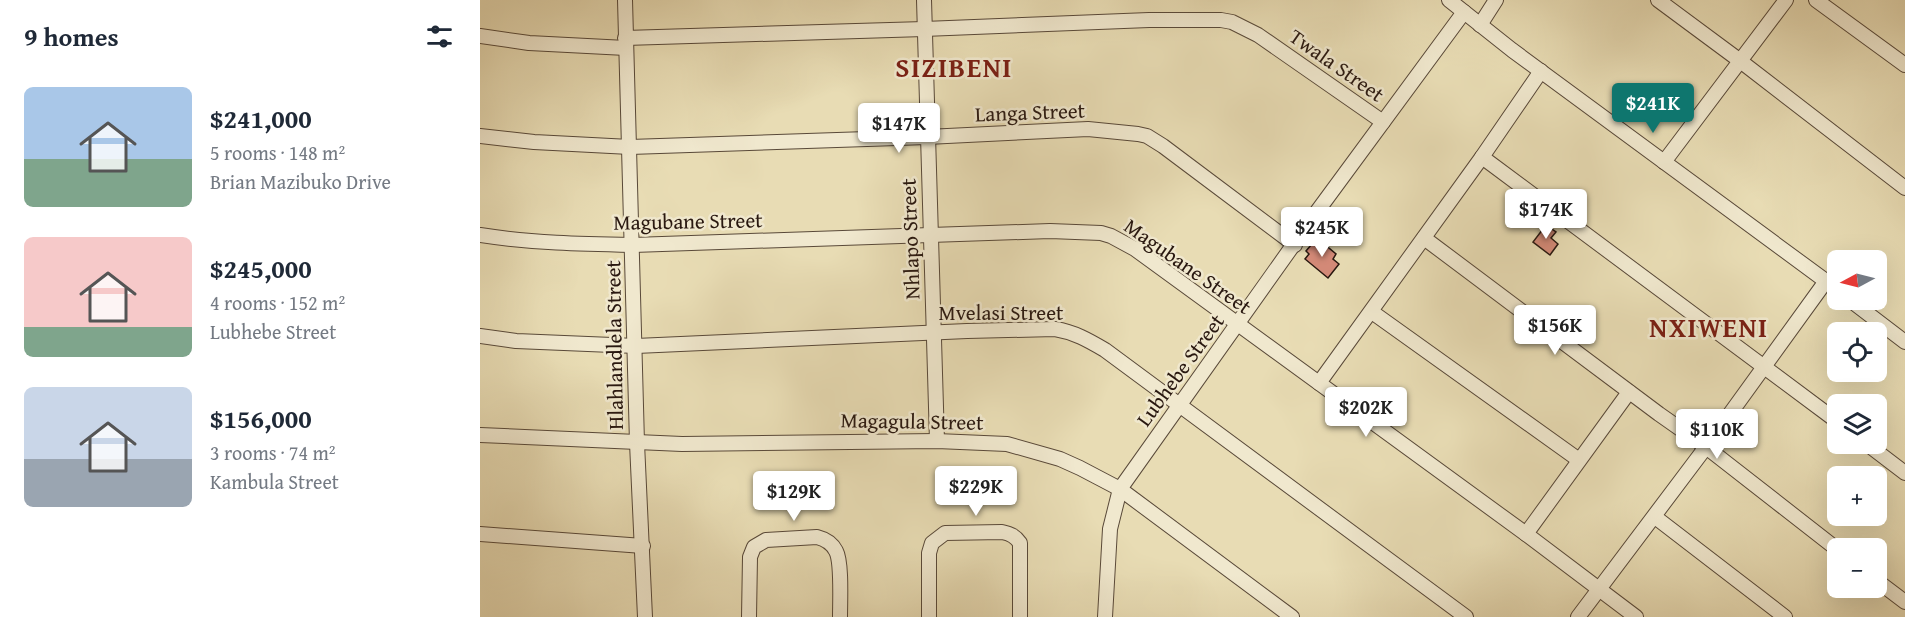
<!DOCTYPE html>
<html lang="en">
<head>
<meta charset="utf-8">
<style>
  body { margin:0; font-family:"Gentium Book Plus",serif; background:#f6f6f7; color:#1f2937; height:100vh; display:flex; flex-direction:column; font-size:22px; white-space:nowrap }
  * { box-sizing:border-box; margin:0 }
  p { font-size:20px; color:#747a83 }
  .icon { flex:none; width:33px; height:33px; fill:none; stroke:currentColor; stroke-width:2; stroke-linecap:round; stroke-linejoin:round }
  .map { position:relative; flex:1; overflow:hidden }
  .panel { display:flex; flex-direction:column; background:#fff; width:480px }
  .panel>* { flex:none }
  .needle { width:39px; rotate:263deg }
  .tools { position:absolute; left:1347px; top:250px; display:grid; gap:12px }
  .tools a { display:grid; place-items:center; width:60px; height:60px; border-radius:9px; background:#fff; box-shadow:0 6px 24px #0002; font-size:30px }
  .price { position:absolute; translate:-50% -51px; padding:0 14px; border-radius:6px; background:#fff; color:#222; font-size:20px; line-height:39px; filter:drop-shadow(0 2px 3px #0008) }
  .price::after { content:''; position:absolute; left:50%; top:36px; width:18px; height:14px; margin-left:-9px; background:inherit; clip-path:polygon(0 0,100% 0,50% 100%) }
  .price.selected { background:#0f766e; color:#fff }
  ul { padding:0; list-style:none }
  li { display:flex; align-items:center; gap:18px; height:150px; padding:0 24px }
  li span { display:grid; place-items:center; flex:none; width:168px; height:120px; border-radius:9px; color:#555 }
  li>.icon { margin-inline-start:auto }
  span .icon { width:72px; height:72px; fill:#fffc; stroke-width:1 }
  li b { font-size:26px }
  h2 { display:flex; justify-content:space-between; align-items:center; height:72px; padding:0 24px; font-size:26px }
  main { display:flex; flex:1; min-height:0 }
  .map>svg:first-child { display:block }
  .building { fill:#d48a78; stroke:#291810; stroke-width:1.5 }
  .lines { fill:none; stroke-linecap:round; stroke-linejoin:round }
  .minor-casing { stroke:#594939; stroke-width:16 }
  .minor { stroke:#f0e8ce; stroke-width:14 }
  .labels { text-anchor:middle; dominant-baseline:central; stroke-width:5; stroke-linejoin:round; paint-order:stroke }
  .street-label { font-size:21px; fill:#291810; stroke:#f0e8ce }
  .district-label { font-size:27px; font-weight:bold; letter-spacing:1.5px; fill:#7a1f14; stroke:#f0e8ce }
</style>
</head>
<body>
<main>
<section class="panel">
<h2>9 homes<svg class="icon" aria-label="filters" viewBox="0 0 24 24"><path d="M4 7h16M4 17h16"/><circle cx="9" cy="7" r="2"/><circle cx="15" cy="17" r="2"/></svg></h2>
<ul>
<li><span style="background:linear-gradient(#a9c7e8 60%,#7fa58c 0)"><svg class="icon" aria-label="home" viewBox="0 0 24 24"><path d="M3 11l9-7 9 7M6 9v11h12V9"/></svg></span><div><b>$241,000</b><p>5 rooms · 148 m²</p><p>Brian Mazibuko Drive</p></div></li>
<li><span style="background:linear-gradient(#f6c9c9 75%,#7fa58c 0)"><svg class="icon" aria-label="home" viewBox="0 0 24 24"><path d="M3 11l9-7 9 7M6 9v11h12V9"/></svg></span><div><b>$245,000</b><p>4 rooms · 152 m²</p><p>Lubhebe Street</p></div></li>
<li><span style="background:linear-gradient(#c9d6e8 60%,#9aa5b1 0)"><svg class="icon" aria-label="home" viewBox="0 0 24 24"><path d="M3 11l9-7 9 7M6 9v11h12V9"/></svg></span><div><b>$156,000</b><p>3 rooms · 74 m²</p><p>Kambula Street</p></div></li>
</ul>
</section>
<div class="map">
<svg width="1425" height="617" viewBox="0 0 1425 617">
  <rect width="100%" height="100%" fill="#e8dcb4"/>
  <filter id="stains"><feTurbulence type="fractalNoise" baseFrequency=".00333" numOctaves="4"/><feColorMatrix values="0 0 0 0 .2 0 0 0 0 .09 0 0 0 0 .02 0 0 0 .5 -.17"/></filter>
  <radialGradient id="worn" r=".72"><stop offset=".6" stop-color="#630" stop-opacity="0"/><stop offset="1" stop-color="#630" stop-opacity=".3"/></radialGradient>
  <g class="building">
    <polygon points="1066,225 1076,232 1071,238 1078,244 1070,255 1053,242"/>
    <polygon points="837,238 856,254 853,259 859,264 848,278 825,259 829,254 826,251"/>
  </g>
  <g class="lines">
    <defs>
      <g id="minor">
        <polyline points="145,0 157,443 165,617"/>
        <polyline points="444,0 457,441"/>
        <polyline points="969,0 1032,50 1358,290"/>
        <polyline points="1178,0 1259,60 1425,188"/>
        <polyline points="1336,0 1425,65"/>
        <polyline points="1000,25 1016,0"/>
        <polyline points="0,36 49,43 146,48"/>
        <polyline points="145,38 444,29 669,20 741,20 752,22 778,35 903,122"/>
        <polyline points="0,136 54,142 150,147 447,137 608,129 658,134 667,136 683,146 815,245"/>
        <polyline points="1002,157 1358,422"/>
        <polyline points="1184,162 1306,0"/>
        <path d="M 0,235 C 51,243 102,244 153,245 L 570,231 L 621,233 L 631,236 L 655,249 L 1046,534 L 1156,617"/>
        <polyline points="944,238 1179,414 1226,447 1358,550"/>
        <polyline points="1370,300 1425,342"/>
        <polyline points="892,312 1099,460"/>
        <path d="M 0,336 L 36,341 L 156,346 L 487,331 L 575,329 C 594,332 608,340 625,350 L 986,617"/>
        <polyline points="839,383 1002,157 1061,71"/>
        <polyline points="0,435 202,444 457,441 527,444 580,459 600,468 640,489 812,617"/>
        <polyline points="1387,444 1425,473"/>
        <polyline points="1175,517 1305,617"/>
        <polyline points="0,534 163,546"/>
        <polyline points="1046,534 1149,392"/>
        <polyline points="1396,580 1425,602"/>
        <path d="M 269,617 L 270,557 L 274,547 L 286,540 L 337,537 C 345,539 352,543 356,551 C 362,562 360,602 360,617"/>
        <path d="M 449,617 L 449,553 L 452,543 L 465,533 L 522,532 C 531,534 535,536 540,543 L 540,617"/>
        <polyline points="625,617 630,529 640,489 836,213 984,12"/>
        <polyline points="1098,617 1226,447 1346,281"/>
      </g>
    </defs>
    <use href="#minor" class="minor-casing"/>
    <use href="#minor" class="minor"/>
  </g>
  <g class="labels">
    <g class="street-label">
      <text transform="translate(857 65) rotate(35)">Twala Street</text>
      <text transform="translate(550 112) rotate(-2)">Langa Street</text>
      <text transform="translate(208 221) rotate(-1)">Magubane Street</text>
      <text transform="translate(430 239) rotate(-92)">Nhlapo Street</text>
      <text transform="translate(708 266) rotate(35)">Magubane Street</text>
      <text x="521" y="312">Mvelasi Street</text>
      <text transform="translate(134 345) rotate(-91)">Hlahlandlela Street</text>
      <text transform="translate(700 370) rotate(-54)">Lubhebe Street</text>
      <text transform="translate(432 421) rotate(1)">Magagula Street</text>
    </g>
    <g class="district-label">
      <text x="474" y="67">SIZIBENI</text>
      <text x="1229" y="327">NXIWENI</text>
    </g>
  </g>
  <rect width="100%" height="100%" filter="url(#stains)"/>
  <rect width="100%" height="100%" fill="url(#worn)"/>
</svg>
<div class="tools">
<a><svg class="needle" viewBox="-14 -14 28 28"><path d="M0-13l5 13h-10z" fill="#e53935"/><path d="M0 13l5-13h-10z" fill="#747a83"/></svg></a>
<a><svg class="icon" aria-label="locate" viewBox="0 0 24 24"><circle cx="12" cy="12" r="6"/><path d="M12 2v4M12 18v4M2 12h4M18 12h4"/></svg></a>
<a><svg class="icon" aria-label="layers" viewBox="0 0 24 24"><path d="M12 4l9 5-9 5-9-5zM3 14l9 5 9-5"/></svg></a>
<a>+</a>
<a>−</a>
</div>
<b class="price selected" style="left:1173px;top:134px">$241K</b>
<b class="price" style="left:419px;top:154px">$147K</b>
<b class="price" style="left:1066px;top:240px">$174K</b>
<b class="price" style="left:842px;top:258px">$245K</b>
<b class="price" style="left:1075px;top:356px">$156K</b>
<b class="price" style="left:886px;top:438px">$202K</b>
<b class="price" style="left:1237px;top:460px">$110K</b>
<b class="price" style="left:496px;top:517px">$229K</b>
<b class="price" style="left:314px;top:522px">$129K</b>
</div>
</main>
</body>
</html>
